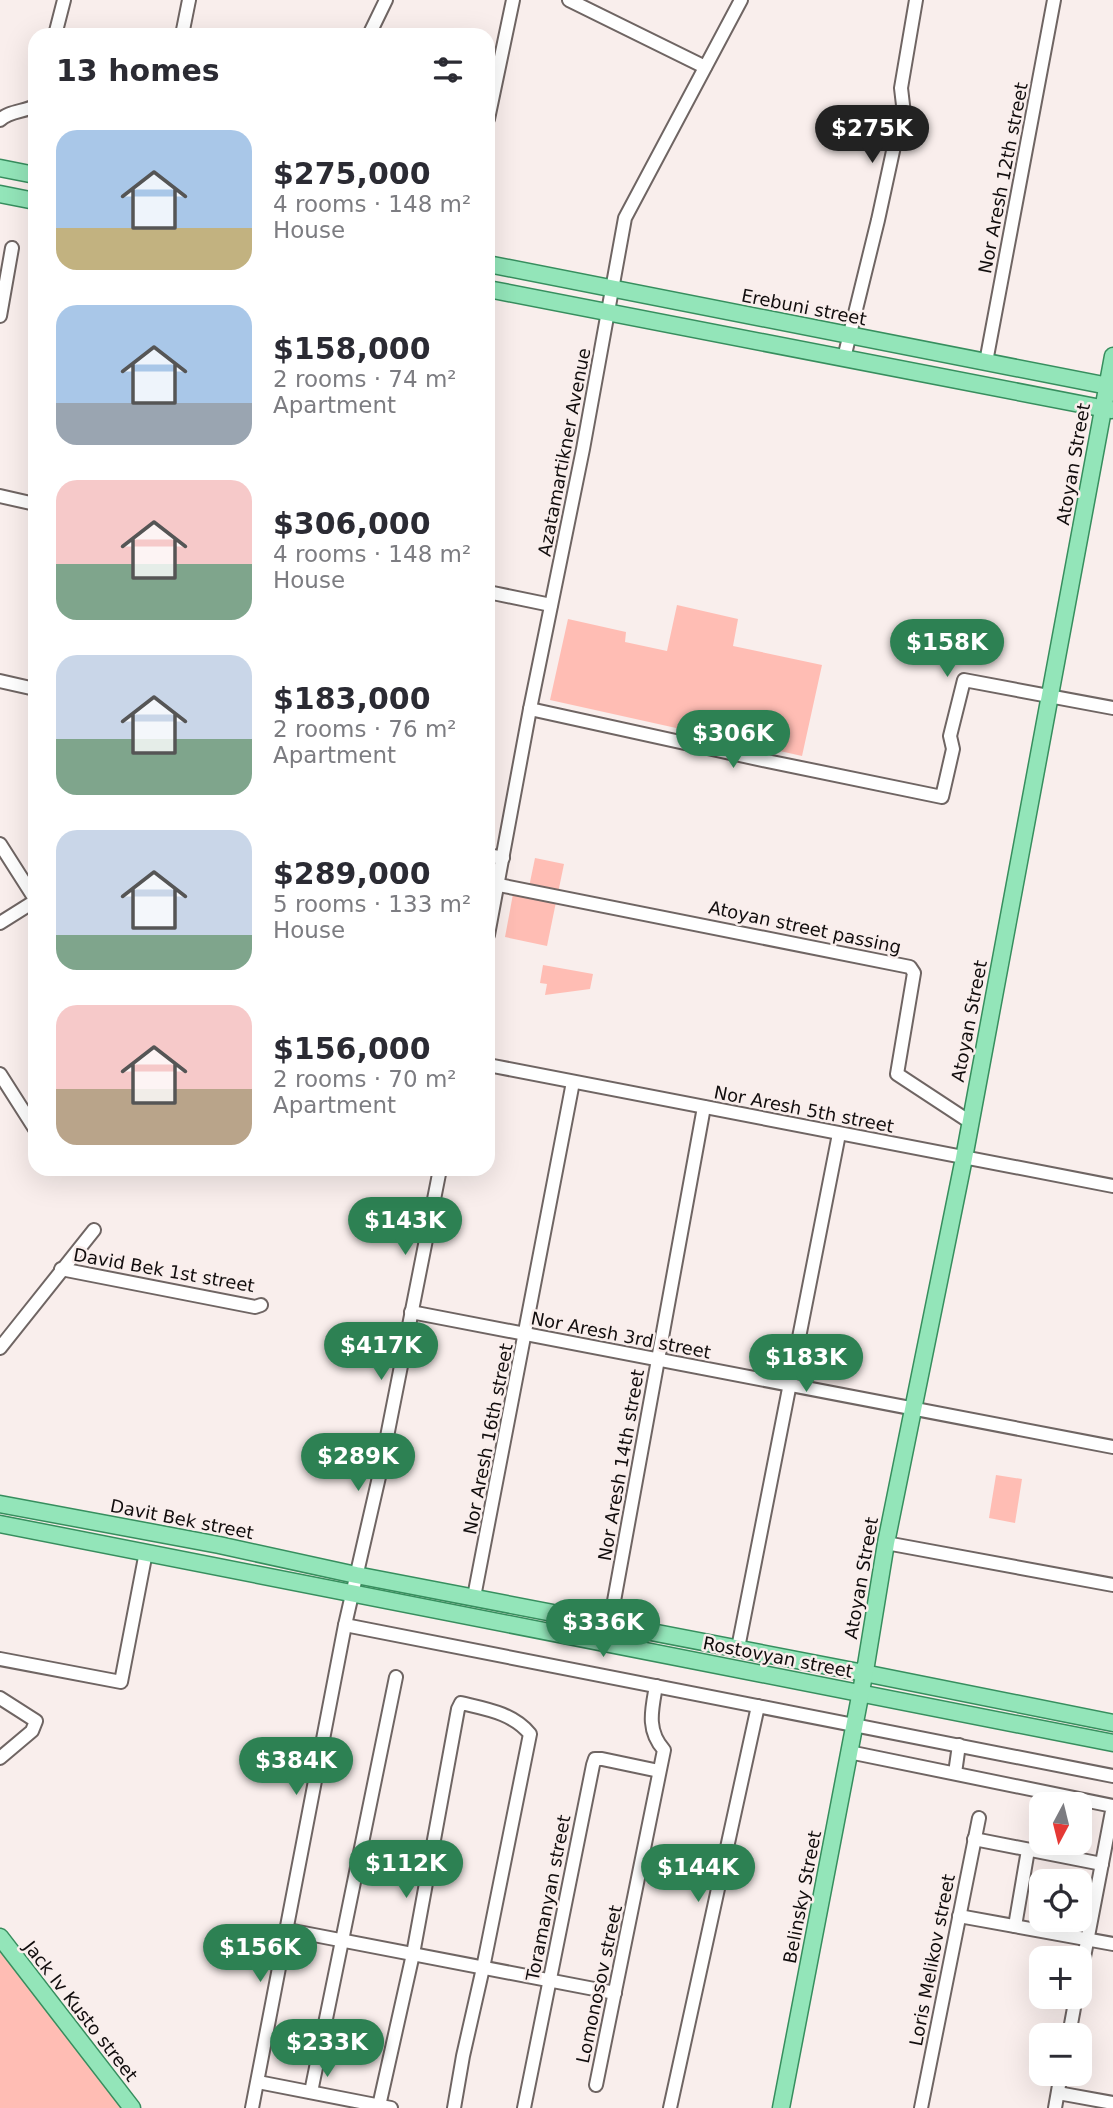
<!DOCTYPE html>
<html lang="en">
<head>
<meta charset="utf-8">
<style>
  body { margin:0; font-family:"DejaVu Sans",sans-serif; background:#f2f2f3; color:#2b2b33; height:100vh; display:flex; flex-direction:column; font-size:26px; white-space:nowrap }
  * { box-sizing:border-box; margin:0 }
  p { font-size:23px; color:#7c7c81 }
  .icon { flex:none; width:38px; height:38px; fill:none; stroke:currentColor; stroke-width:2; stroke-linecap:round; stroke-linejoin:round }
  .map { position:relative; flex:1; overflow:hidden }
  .sheet { position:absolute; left:28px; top:28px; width:467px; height:1148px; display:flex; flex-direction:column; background:#fff; border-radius:21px; box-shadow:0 7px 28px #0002 }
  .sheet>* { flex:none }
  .needle { width:46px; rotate:187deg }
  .fabs { position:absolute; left:1029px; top:1792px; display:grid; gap:14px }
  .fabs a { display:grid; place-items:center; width:63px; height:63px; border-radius:14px; background:#fff; box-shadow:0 7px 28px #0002; font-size:35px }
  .price { position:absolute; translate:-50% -60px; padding:0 16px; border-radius:24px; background:#2d8153; color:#fff; font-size:23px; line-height:46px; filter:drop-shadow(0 2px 4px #0008) }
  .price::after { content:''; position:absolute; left:50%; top:42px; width:21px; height:16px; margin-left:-10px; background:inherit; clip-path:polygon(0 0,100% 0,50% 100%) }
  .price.on { background:#222; color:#fff }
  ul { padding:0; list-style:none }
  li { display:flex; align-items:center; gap:21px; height:175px; padding:0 28px }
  li span { display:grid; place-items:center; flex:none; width:196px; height:140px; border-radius:21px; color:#555 }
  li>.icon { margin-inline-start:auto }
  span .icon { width:84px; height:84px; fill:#fffc; stroke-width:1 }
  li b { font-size:30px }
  h2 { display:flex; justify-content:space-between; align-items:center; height:84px; padding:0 28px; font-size:30px }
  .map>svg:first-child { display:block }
  .green { fill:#ffbdb4 }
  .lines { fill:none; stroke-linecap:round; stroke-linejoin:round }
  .minor-casing { stroke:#6f6563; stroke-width:16 }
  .major-casing { stroke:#378e5e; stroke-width:19 }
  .minor { stroke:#fff; stroke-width:12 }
  .major { stroke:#93e5b9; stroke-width:16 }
  .labels { text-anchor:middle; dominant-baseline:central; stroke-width:5; stroke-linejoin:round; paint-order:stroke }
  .street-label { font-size:18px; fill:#110d0d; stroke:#f9eeec }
</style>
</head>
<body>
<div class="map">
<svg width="1113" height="2108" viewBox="0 0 1113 2108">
  <rect width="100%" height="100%" fill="#f9eeec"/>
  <g class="green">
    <polygon points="677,605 738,619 733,646 822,665 802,756 550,700 568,619 626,632 625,642 667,651"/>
    <polygon points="535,858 564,864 558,893 529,887"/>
    <polygon points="513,894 556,902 547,946 505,937"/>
    <polygon points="543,965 593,974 590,989 545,995 547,984 540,983"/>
    <polygon points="996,1475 1022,1479 1015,1523 989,1518"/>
    <polygon points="0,1949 102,2084 124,2108 0,2108"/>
  </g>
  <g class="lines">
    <defs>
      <g id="minor">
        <polyline points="569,0 705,67"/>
        <polyline points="55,35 64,0"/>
        <polyline points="182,35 189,0"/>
        <polyline points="369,35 386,0"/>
        <polyline points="488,119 513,0"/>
        <path d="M 0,120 C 9,111 23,112 35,106"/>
        <polyline points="0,316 12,248"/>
        <polyline points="844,358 878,220 903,105 901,88 916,0"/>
        <polyline points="986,362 1054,0"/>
        <polyline points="0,496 35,504"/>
        <polyline points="488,592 551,605"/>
        <polyline points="0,681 35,689"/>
        <polyline points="530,709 767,761 942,797 953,749 950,736 964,680 1113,708"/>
        <polyline points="0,844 35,899"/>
        <polyline points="488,855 503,858"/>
        <polyline points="499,885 910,967 914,973 897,1074 970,1122"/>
        <polyline points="0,923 35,901"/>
        <polyline points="488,935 530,709 583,449 625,218 741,0"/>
        <polyline points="488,1065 1113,1186"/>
        <polyline points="0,1074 35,1129"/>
        <polyline points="61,1269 255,1307 261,1305"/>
        <polyline points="411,1312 1113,1447"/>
        <polyline points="0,1348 94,1230"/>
        <polyline points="886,1543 1113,1585"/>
        <polyline points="474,1597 573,1082"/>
        <polyline points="610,1623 704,1107"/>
        <polyline points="345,1625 1113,1776"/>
        <polyline points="738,1648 839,1134"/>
        <polyline points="0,1659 121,1682 146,1552"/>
        <polyline points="0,1698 36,1721 32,1731 0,1758"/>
        <polyline points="849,1752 1113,1806 1080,1978"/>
        <polyline points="955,1773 959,1745"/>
        <polyline points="974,1839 1102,1864"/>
        <polyline points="959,1916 1113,1944"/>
        <polyline points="1015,1926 1028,1850"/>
        <polyline points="288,1930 615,1993"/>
        <polyline points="1069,2035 1076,1997"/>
        <polyline points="258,2082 391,2108"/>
        <path d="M 596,2085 L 664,1750 C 646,1730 652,1709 656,1686"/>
        <polyline points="311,2092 396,1677"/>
        <polyline points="1058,2093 1113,2103"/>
        <path d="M 379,2106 L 413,1954 L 458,1709 L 461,1703 C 486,1709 513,1713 530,1734 L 483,1968 L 463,2056 L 454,2108"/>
        <polyline points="252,2108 345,1625 379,1477 440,1169"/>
        <polyline points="524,2108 593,1765 595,1759 602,1759 659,1771"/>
        <polyline points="670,2108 758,1706"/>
        <polyline points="921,2108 979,1818"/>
        <polyline points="1055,2108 1061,2074"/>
      </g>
      <g id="major">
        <polyline points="0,168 35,175"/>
        <polyline points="0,194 35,201"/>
        <polyline points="488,264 1113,387"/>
        <polyline points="488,289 1111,410"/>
        <polyline points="0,1504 219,1545 356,1575 864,1673 1113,1723"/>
        <polyline points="0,1524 1113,1743"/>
        <polyline points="0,1937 132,2108"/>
        <polyline points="781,2108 866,1665 886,1543 964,1158 1113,356"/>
      </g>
    </defs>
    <use href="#minor" class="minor-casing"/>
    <use href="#major" class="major-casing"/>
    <use href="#minor" class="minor"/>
    <use href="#major" class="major"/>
  </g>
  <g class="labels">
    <g class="street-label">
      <text transform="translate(1003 178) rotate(-79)">Nor Aresh 12th street</text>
      <text transform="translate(804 307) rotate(11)">Erebuni street</text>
      <text transform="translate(564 452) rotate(-79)">Azatamartikner Avenue</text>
      <text transform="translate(1073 464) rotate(-80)">Atoyan Street</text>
      <text transform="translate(805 927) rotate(12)">Atoyan street passing</text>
      <text transform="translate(969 1021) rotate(-79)">Atoyan Street</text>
      <text transform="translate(804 1109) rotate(11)">Nor Aresh 5th street</text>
      <text transform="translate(164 1270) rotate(10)">David Bek 1st street</text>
      <text transform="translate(621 1335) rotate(11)">Nor Aresh 3rd street</text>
      <text transform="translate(488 1439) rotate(-79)">Nor Aresh 16th street</text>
      <text transform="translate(621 1465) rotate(-80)">Nor Aresh 14th street</text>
      <text transform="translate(182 1519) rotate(11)">Davit Bek street</text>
      <text transform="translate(861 1578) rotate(-80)">Atoyan Street</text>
      <text transform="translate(778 1657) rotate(11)">Rostovyan street</text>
      <text transform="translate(802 1897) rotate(-79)">Belinsky Street</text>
      <text transform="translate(548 1898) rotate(-79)">Toramanyan street</text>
      <text transform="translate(932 1960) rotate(-79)">Loris Melikov street</text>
      <text transform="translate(599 1984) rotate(-78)">Lomonosov street</text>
      <text transform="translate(81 2011) rotate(52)">Jack Iv Kusto street</text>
    </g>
  </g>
</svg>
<div class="fabs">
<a><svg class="needle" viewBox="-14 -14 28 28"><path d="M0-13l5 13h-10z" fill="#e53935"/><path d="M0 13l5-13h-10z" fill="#7c7c81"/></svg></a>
<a><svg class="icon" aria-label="locate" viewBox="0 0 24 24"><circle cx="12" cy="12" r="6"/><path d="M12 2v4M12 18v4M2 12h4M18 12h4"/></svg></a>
<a>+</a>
<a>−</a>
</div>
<b class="price on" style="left:872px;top:165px">$275K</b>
<b class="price" style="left:947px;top:679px">$158K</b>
<b class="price" style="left:733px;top:770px">$306K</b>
<b class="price" style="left:405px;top:1257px">$143K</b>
<b class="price" style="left:381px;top:1382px">$417K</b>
<b class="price" style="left:806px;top:1394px">$183K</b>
<b class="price" style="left:358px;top:1493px">$289K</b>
<b class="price" style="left:603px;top:1659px">$336K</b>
<b class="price" style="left:296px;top:1797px">$384K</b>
<b class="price" style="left:406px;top:1900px">$112K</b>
<b class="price" style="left:698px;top:1904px">$144K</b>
<b class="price" style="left:260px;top:1984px">$156K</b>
<b class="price" style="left:327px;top:2079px">$233K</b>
<section class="sheet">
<h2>13 homes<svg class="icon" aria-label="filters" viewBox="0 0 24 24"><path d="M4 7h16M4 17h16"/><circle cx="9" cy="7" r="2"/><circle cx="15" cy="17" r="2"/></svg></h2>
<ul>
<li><span style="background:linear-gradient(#a9c7e8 70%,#c2b280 0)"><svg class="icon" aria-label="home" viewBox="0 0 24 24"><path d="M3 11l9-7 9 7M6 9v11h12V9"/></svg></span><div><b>$275,000</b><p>4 rooms · 148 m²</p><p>House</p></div></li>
<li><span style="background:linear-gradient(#a9c7e8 70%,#9aa5b1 0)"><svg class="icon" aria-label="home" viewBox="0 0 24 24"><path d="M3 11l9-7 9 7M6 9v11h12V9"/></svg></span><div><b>$158,000</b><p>2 rooms · 74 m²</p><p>Apartment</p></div></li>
<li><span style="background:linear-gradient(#f6c9c9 60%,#7fa58c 0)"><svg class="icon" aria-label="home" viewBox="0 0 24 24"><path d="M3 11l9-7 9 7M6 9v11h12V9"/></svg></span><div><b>$306,000</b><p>4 rooms · 148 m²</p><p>House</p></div></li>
<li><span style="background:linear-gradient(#c9d6e8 60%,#7fa58c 0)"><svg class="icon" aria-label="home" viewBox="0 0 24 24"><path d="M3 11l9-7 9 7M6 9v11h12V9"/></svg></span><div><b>$183,000</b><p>2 rooms · 76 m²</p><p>Apartment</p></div></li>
<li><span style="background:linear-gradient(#c9d6e8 75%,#7fa58c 0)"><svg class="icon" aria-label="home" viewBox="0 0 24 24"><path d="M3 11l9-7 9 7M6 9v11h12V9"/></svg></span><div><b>$289,000</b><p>5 rooms · 133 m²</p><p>House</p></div></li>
<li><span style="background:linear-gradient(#f6c9c9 60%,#b9a48a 0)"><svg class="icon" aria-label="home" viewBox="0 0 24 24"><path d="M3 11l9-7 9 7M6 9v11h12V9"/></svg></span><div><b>$156,000</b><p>2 rooms · 70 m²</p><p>Apartment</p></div></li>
</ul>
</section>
</div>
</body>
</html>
